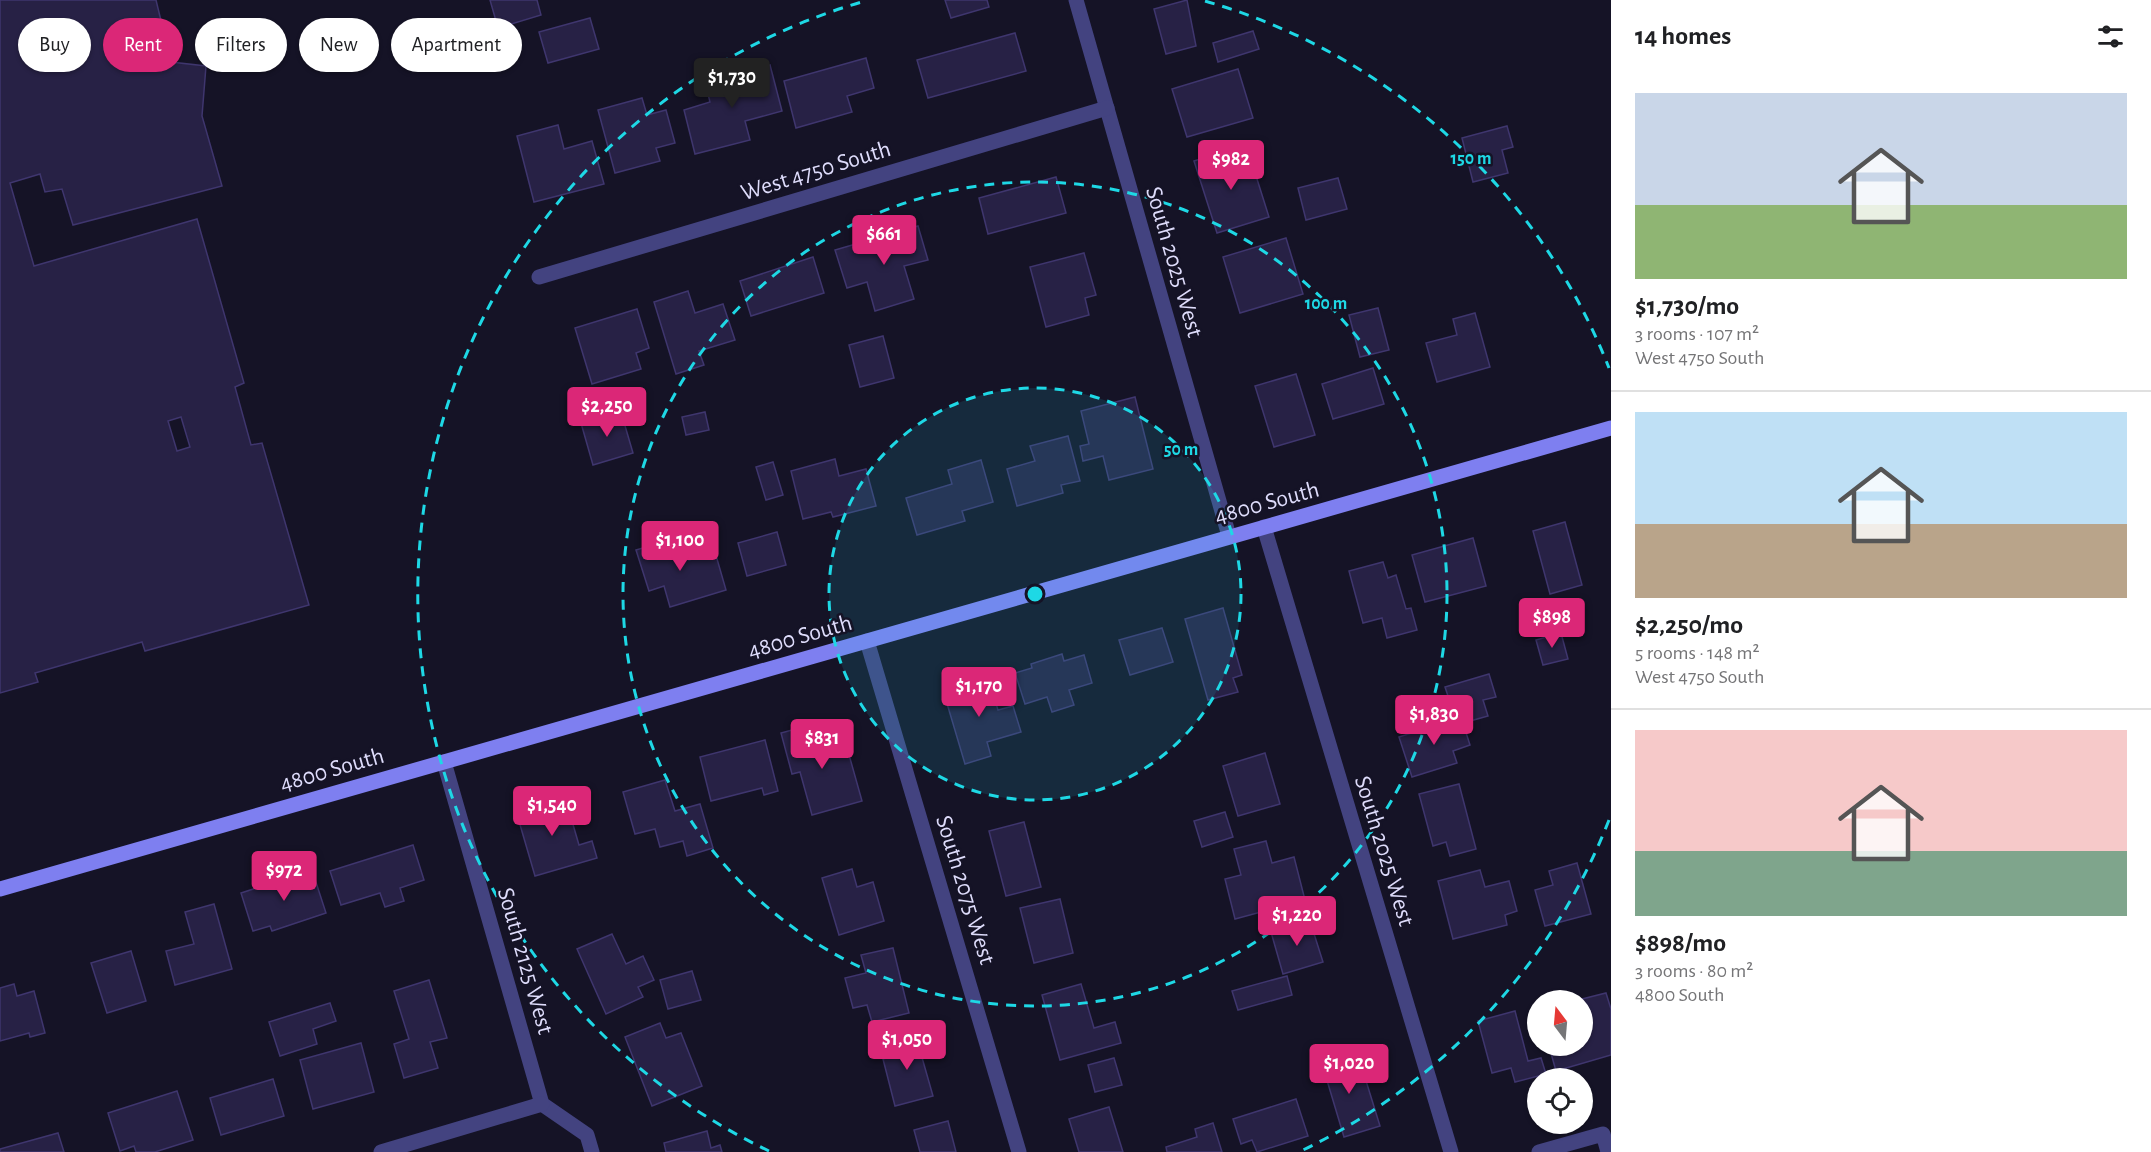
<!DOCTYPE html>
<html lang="en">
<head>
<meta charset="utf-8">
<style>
  body { margin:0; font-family:"Alegreya Sans",sans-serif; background:#f6f6f6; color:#202124; height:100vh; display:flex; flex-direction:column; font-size:22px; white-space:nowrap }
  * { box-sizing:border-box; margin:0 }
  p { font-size:20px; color:#757577 }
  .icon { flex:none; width:33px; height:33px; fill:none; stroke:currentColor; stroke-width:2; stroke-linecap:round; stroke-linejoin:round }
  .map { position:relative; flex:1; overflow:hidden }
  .side { display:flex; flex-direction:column; background:#fff; width:540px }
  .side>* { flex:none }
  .banner { position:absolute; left:18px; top:18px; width:570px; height:54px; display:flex; gap:12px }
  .needle { width:39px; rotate:344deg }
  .fabs { position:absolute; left:1527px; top:990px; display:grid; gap:12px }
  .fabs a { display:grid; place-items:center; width:66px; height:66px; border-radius:50%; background:#fff; box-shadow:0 2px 4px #0004; font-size:30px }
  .price { position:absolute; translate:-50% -51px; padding:0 14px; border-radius:6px; background:#db2777; color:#fff; font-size:20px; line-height:39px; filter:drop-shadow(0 2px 3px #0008) }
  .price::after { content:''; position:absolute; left:50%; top:36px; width:18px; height:14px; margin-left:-9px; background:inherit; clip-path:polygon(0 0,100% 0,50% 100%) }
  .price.active { background:#222; color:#fff }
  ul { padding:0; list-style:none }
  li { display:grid; align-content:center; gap:12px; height:318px; padding:0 24px }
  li+li { border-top:2px solid #e0e0e0 }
  li span { display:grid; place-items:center; height:186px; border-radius:0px; color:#555 }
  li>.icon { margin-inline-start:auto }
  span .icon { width:108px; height:108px; fill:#fffc; stroke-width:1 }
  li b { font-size:26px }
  h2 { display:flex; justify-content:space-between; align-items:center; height:72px; padding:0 24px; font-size:26px }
  .tag { padding:0 21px; border-radius:27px; background:#fff; box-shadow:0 2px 4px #0004; font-size:21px; line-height:54px }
  .tag.active { background:#db2777; color:#fff }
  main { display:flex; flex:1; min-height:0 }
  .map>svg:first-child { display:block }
  .building { fill:#272145; stroke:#3f366e; stroke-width:1.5; fill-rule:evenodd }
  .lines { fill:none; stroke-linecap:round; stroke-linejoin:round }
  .minor { stroke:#434380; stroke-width:15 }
  .secondary { stroke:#7e7ff0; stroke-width:15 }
  .ring { fill:none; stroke:#1ed8e5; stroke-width:3; stroke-dasharray:10 8 }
  .labels { text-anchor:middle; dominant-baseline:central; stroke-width:5; stroke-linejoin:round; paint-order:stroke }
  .street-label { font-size:24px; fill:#dedcfb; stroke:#151326 }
  .centre { fill:#1ed8e5; stroke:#151326; stroke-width:3 }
  .ring-label { font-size:18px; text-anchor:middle; font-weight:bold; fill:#1ed8e5; stroke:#151326; stroke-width:5; stroke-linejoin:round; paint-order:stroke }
</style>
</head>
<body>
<main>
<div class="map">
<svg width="1611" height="1152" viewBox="0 0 1611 1152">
  <rect width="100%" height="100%" fill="#151326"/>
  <g class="building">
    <path d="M 0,0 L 156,0 L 171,62 L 206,66 L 202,116 L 222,186 L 73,225 L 62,189 L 45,192 L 40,174 L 10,183 L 34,266 L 197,219 L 244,383 L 235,387 L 251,445 L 262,443 L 309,605 L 145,651 L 142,642 L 35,673 L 38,682 L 0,693 ZM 181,417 L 190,447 L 177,451 L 168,421 Z"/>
    <polygon points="490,0 537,0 541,15 498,28"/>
    <polygon points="945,0 987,0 989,7 951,18"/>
    <polygon points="1187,0 1196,46 1166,54 1154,9"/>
    <polygon points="590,18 599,49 548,63 539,32"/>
    <polygon points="1253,31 1259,49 1218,62 1213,43"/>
    <polygon points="1015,33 1026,71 928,98 917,60"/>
    <polygon points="866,58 874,88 847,96 852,112 796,128 784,81"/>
    <polygon points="770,65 782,111 745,121 750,140 695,154 684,110 710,102 705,82"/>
    <polygon points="1238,69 1253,118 1187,137 1172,89"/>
    <polygon points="642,98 647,115 666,110 675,143 656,148 660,161 615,173 598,110"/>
    <polygon points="558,125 564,149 592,141 604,184 534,202 517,136"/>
    <polygon points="1507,126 1513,147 1502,150 1508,173 1473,182 1462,138"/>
    <polygon points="1231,149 1236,165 1251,160 1269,217 1217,233 1194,161"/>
    <polygon points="1056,177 1066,213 988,234 979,198"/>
    <polygon points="1338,178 1347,209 1306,220 1298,188"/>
    <polygon points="918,226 928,260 904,266 914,299 875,311 867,282 847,288 835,250"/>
    <polygon points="1286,238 1303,294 1240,313 1223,257"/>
    <polygon points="1084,253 1096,295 1085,298 1089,315 1046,327 1030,267"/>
    <polygon points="813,257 824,293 751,316 740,281"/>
    <polygon points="688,291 695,313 723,304 735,340 699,351 704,365 676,374 654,302"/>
    <polygon points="1378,308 1389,350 1360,357 1349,315"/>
    <polygon points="637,309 649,348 636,353 641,369 592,384 575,328"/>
    <polygon points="1475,313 1490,367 1437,382 1426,343 1457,335 1453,319"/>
    <polygon points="883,336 894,378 860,387 849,345"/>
    <polygon points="1373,368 1384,404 1333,419 1322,384"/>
    <polygon points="1296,374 1315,435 1274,447 1255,386"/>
    <polygon points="1135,397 1153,469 1109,480 1103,456 1083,461 1080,446 1089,444 1081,411"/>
    <polygon points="621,412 633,453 593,465 581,423"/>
    <polygon points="705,412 709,430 686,435 682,417"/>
    <polygon points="1068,436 1080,481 1061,485 1063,493 1017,506 1007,469 1035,461 1030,446"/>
    <polygon points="835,459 839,476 866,469 876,506 833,517 831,512 803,519 791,471"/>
    <polygon points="981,460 993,502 962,511 965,521 917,535 906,498 952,484 948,470"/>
    <polygon points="773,462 783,495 766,500 756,467"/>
    <polygon points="1565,522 1582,585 1550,594 1533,531"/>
    <polygon points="777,532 786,565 747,576 738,543"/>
    <polygon points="683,536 689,560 715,552 726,590 670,607 664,586 649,591 636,550"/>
    <polygon points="1473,538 1486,586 1425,602 1412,555"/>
    <polygon points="1383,562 1388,578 1396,575 1406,609 1411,608 1417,630 1387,638 1382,618 1363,623 1349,571"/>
    <polygon points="1223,608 1242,675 1233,678 1238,692 1208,700 1185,619"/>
    <polygon points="1162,628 1173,662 1130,675 1119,640"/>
    <polygon points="1561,633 1568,659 1543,665 1536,640"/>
    <polygon points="1062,654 1064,661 1084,655 1092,683 1069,690 1074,705 1052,712 1047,697 1025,704 1015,673 1032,668 1031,664"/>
    <polygon points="1489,674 1496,697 1483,700 1488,716 1470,721 1466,711 1454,714 1445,687"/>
    <polygon points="988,677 998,710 1013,706 1021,732 987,742 991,756 965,764 943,690"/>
    <polygon points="1461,717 1470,745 1453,751 1457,763 1412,777 1399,737"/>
    <polygon points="814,724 821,751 846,744 862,801 812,815 800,772 792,774 781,733"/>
    <polygon points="765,740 778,791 764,795 762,788 711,801 700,757"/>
    <polygon points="1265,753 1280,804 1238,816 1223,766"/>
    <polygon points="665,780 675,811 700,804 713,848 687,856 683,841 660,847 655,829 635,834 623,792"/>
    <polygon points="1459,784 1476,849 1450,856 1446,842 1433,846 1419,794"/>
    <polygon points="565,797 579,845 592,841 597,858 535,876 516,811"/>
    <polygon points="1225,812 1233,837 1202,847 1194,821"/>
    <polygon points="1024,822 1041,887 1006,896 989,831"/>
    <polygon points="1266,841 1272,863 1294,857 1305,900 1235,919 1225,879 1241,875 1234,849"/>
    <polygon points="413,845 424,880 400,888 404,901 385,907 380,893 341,905 330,871"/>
    <polygon points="1577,863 1591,914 1545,926 1535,890 1553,885 1549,871"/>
    <polygon points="852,869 857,887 873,882 884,921 839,935 822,878"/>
    <polygon points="312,870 326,913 272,931 270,926 253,931 241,893"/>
    <polygon points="1480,870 1485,887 1509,881 1517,911 1505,915 1507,925 1453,939 1438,881"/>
    <polygon points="1060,899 1073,953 1034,963 1020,908"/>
    <polygon points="214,904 232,969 175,985 166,951 194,944 185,912"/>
    <polygon points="1310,921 1323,962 1283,974 1271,932"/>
    <polygon points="612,934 626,964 643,956 654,980 638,987 643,997 606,1014 577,949"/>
    <polygon points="893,948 909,1013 872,1022 867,1005 853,1008 845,978 866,973 861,955"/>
    <polygon points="131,951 146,1001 107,1013 91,963"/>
    <polygon points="692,971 701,1000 668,1009 660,980"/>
    <polygon points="1287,976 1292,995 1238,1010 1232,991"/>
    <polygon points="429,980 447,1038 430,1042 438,1068 404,1078 394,1044 409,1039 394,991"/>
    <polygon points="14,984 17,996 34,991 45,1033 30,1037 29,1033 0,1041 0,988"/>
    <polygon points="1081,984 1094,1028 1115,1022 1121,1043 1060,1060 1042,995"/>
    <polygon points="1606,993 1611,1009 1611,1055 1556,1071 1549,1046 1582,1046 1582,1000 1578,1000"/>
    <polygon points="330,1003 336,1021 313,1029 317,1044 280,1056 269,1022"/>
    <polygon points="1515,1011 1528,1061 1541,1058 1546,1074 1515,1082 1511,1068 1492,1073 1478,1021"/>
    <polygon points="660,1023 666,1038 681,1033 702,1086 652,1106 625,1037"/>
    <polygon points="915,1033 933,1096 895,1106 883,1059 890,1057 886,1041"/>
    <polygon points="361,1043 374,1092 313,1109 300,1060"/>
    <polygon points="1350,1054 1356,1074 1363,1071 1380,1126 1344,1137 1326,1077 1320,1079 1315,1064"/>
    <polygon points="1114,1058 1122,1085 1095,1092 1088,1065"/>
    <polygon points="273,1079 284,1116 221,1135 210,1098"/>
    <polygon points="177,1091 193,1140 155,1152 136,1152 134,1146 120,1151 108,1113"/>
    <polygon points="1296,1099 1308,1136 1257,1152 1252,1140 1241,1144 1233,1119"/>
    <polygon points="1109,1107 1123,1152 1079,1152 1069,1119"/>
    <polygon points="948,1121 956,1152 920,1152 914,1130"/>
    <polygon points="1213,1123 1222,1152 1167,1152 1166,1147 1197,1137 1195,1129"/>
    <polygon points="707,1131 711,1148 720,1145 722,1152 666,1152 664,1143"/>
    <polygon points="58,1133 64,1152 0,1152 0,1149"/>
  </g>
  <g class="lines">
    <g class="minor">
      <polyline points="1076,0 1229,536"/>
      <polyline points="539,277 1107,108"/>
      <polyline points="1264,527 1451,1152"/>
      <polyline points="867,641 1019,1152"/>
      <polyline points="444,762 542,1104 587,1135 592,1152"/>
      <polyline points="381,1152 542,1104"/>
      <polyline points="1539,1152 1603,1134 1608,1152"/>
    </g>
    <polyline class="secondary" points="0,889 1611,428"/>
  </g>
  <circle cx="1035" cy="594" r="206" fill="#1ed8e5" fill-opacity=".12"/>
  <g class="ring">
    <circle cx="1035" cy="594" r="206"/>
    <circle cx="1035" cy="594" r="412"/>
    <path d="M1609 820A617 617 0 0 1 1301 1151M769 1151A617 617 0 0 1 865 1M1205 1A617 617 0 0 1 1609 368"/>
  </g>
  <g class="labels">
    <g class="street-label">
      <text transform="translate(816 171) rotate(-17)">West 4750 South</text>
      <text transform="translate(1174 262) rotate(74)">South 2025 West</text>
      <text transform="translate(1267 503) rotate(-15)">4800 South</text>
      <text transform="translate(800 637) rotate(-16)">4800 South</text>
      <text transform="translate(332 770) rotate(-16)">4800 South</text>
      <text transform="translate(1384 851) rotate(73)">South 2025 West</text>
      <text transform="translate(965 890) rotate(73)">South 2075 West</text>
      <text transform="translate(525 961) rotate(74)">South 2125 West</text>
    </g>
  </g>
  <circle cx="1035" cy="594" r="9" class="centre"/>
  <g class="ring-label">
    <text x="1471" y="164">150 m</text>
    <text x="1326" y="309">100 m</text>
    <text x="1181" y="455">50 m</text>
  </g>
</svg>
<div class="fabs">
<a><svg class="needle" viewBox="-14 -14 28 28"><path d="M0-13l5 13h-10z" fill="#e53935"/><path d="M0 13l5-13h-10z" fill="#757577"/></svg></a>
<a><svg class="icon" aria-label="locate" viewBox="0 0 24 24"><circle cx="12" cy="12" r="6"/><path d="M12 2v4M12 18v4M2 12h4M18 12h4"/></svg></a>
</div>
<b class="price active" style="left:732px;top:109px">$1,730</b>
<b class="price" style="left:1231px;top:191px">$982</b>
<b class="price" style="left:884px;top:266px">$661</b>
<b class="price" style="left:607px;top:438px">$2,250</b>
<b class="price" style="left:680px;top:572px">$1,100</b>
<b class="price" style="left:1552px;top:649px">$898</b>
<b class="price" style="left:979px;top:718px">$1,170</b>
<b class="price" style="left:1434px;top:746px">$1,830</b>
<b class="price" style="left:822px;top:770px">$831</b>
<b class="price" style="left:552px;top:837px">$1,540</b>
<b class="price" style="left:284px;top:902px">$972</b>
<b class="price" style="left:1297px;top:947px">$1,220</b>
<b class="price" style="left:907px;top:1071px">$1,050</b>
<b class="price" style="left:1349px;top:1095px">$1,020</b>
<div class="banner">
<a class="tag">Buy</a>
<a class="tag active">Rent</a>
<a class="tag">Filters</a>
<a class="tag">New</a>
<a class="tag">Apartment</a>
</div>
</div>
<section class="side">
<h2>14 homes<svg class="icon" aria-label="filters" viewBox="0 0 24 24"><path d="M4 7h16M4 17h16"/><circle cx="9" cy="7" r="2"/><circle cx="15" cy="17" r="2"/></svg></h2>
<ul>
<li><span style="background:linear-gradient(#c9d6e8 60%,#8fb573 0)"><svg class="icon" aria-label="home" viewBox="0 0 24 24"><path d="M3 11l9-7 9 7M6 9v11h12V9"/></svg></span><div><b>$1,730/mo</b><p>3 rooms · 107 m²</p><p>West 4750 South</p></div></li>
<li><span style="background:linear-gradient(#bfe0f5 60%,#b9a48a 0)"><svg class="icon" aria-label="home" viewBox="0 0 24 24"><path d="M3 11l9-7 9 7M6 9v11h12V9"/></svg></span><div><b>$2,250/mo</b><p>5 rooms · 148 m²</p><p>West 4750 South</p></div></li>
<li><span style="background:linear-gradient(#f6c9c9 65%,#7fa58c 0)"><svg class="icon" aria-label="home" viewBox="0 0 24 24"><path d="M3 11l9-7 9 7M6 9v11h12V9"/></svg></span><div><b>$898/mo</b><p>3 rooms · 80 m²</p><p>4800 South</p></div></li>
</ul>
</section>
</main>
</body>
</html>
